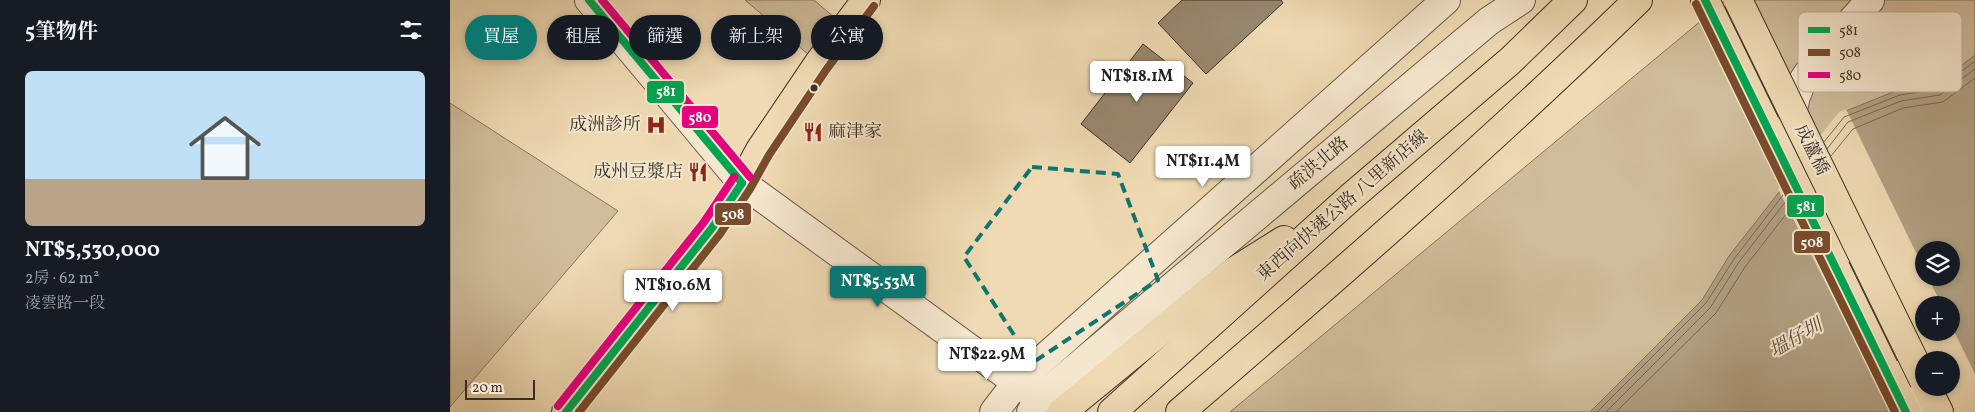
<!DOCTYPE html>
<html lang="zh-TW">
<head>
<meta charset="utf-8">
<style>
  body { margin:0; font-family:Vollkorn,"Noto Serif TC",serif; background:#20242c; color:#f1f3f6; height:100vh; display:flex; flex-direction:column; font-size:19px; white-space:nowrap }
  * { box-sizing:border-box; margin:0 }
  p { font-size:16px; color:#9ea1a6 }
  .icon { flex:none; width:28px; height:28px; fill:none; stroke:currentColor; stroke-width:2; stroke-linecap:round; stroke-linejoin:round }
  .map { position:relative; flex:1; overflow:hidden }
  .panel { display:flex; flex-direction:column; background:#171b24; width:450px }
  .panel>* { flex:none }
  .guide { position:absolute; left:15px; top:15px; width:475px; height:45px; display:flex; gap:10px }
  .fabs { position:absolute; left:1465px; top:241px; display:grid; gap:10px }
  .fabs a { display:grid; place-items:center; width:45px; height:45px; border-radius:50%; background:#171b24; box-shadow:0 2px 8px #0003; font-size:25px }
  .scale { position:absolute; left:15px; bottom:12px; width:70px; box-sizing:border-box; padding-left:5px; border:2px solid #3a2f27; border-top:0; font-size:14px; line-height:18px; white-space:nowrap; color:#3a2f27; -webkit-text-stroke:4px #f5e7ce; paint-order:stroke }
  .price { position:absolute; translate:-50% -42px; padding:0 11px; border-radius:5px; background:#fff; color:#222; font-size:16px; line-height:32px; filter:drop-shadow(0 1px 2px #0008) }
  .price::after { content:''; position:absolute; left:50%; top:30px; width:15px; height:11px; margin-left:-8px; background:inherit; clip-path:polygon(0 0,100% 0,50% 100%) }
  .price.selected { background:#0f766e; color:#fff }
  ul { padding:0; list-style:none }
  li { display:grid; align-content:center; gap:10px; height:265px; padding:0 25px }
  li span { display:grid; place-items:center; height:155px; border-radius:8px; color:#555 }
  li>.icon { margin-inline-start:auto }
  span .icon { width:90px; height:90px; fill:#fffc; stroke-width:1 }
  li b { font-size:21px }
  h2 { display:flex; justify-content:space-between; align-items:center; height:60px; padding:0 25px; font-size:21px }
  .pill { padding:0 18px; border-radius:22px; background:#171b24; box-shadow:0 2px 8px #0003; font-size:18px; line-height:45px }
  .pill.selected { background:#0f766e; color:#fff }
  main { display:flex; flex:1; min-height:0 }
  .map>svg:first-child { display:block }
  .green { fill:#d0bd9b; stroke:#857661; fill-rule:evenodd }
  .water { fill:#b1a083; stroke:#81735e; fill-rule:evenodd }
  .pier { fill:#efdab3; fill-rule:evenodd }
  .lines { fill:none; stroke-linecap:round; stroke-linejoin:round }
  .shore { stroke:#766855; stroke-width:1 }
  .building { fill:#988870; stroke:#3a2f27 }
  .minor-casing { stroke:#675a4a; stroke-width:30 }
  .major-casing { stroke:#3a2f27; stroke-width:30 }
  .highway-casing { stroke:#3a2f27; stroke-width:30 }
  .minor { stroke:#f5e7ce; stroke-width:28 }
  .major { stroke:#efdab3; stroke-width:28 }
  .highway { stroke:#efdab3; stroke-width:28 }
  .major-bridge-casing { stroke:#3a2f27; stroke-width:30; stroke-linecap:butt }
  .major-bridge { stroke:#efdab3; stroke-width:28 }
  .bus-1-casing { stroke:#f5e7ce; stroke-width:11 }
  .bus-2-casing { stroke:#f5e7ce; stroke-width:11 }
  .bus-3-casing { stroke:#f5e7ce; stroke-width:11 }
  .bus-1 { stroke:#00a651; stroke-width:8 }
  .bus-2 { stroke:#7a4b2a; stroke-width:8 }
  .bus-3 { stroke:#e5007d; stroke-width:8 }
  .marked { fill:none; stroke:#0f766e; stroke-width:4; stroke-dasharray:10 6; stroke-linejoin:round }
  .bus-dot { fill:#3a2f27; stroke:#f5e7ce; stroke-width:2 }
  .labels { text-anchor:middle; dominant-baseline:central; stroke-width:4; stroke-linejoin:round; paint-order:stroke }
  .poi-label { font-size:18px; fill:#3a2f27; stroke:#f5e7ce; text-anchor:end }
  .street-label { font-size:18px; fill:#3a2f27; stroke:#f5e7ce }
  .water-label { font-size:19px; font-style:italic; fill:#584b3e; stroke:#f5e7ce }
  .key { fill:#f5e7ce; stroke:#bdb09c; stroke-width:1 }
  .key-label { font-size:14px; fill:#3a2f27 }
  .line-badge { stroke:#f5e7ce; stroke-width:2 }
  .badge-label { font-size:14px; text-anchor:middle; font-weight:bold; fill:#fff }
</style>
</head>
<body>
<main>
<section class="panel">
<h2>5筆物件<svg class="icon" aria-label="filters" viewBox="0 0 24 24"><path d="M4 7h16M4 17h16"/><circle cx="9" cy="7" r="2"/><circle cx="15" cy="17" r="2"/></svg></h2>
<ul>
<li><span style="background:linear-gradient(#bfe0f5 70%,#b9a48a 0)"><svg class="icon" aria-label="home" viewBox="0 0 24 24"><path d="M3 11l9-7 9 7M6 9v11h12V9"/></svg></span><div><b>NT$5,530,000</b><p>2房 · 62 m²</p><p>凌雲路一段</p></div></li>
</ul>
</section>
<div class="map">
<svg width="1525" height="412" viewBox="0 0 1525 412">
  <rect width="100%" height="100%" fill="#efdab3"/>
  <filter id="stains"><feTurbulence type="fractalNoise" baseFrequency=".004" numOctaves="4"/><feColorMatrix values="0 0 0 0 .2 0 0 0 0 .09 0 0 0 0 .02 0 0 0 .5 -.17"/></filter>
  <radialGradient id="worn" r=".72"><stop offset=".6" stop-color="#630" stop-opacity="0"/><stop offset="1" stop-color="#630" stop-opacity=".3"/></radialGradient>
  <g class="green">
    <polygon points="295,0 364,0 386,19 359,55"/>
    <path d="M 1276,0 L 1525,0 L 1525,412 L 780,412 ZM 1474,250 L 1501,250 L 1501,278 L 1474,278 ZM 1474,305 L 1501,305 L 1501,332 L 1474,332 ZM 1474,360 L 1501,360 L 1501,388 L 1474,388 Z"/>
    <polygon points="0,103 168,211 0,407"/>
  </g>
  <path class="water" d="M 1525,55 L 1525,412 L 1140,412 L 1252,300 L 1279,256 L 1391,113 L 1448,90 L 1486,85 ZM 1474,250 L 1501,250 L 1501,278 L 1474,278 ZM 1474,305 L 1501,305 L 1501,332 L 1474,332 ZM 1474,360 L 1501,360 L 1501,388 L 1474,388 Z"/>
  <path class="pier" d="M 1396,109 L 1474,269 L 1474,278 L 1478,278 L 1492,305 L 1474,305 L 1474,332 L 1501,332 L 1501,325 L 1525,374 L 1525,412 L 1441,412 L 1328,189 L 1389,112 ZM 1474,360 L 1501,360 L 1501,388 L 1474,388 Z"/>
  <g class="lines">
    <g class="shore">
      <polyline points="1374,142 1394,117 1450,95 1488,89 1525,61"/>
      <polyline points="1377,149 1398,122 1451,101 1490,95 1525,69"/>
      <polyline points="1381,156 1403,129 1453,108 1493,102 1525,78"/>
      <polyline points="1147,412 1256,303 1284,259 1333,195"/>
      <polyline points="1156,412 1260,308 1289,262 1336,201"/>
      <polyline points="1166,412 1266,313 1295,267 1340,209"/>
    </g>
  </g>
  <g class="building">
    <polygon points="732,0 831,0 833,3 756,74 708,23"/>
    <polygon points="693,44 743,83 680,163 631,124"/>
  </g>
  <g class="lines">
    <defs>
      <g id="minor">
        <polyline points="139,0 292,183 581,393"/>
        <path d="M 1392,250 C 1368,200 1318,131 1356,76 C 1375,49 1399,25 1420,0"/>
        <polyline points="1452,374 1471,412"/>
        <polyline points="544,412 567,382 583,368 996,0"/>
        <polyline points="581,412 589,399 616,376 1039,21 1071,0"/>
      </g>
      <g id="major">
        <polyline points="1255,0 1456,412"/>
        <polyline points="1477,388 1489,412"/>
        <polyline points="116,412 262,228 292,183 310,150 368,64 416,0"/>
      </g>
      <g id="highway">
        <polyline points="612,412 783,272 834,240"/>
        <polyline points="662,412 901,197 1060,61 1123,0"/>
        <path d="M 730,412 C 886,278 1041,143 1188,0"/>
      </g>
    </defs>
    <use href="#minor" class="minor-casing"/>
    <use href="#major" class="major-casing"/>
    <use href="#highway" class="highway-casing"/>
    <use href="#minor" class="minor"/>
    <use href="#major" class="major"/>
    <use href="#highway" class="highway"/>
    <defs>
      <polyline id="major-bridge" points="1288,0 1474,381"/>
    </defs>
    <use href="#major-bridge" class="major-bridge-casing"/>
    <use href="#major-bridge" class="major-bridge"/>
    <defs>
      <g id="bus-1">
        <polyline points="139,0 292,183"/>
        <polyline points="1255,0 1456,412"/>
        <polyline points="116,412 262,228 292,183"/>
      </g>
      <g id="bus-2">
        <polyline points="1246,4 1445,412"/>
        <polyline points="129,412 270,234 300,189 319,155 376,70 424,6"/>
      </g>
      <g id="bus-3">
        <polyline points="152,0 300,177"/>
        <polyline points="108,406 254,222 284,177"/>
      </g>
    </defs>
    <use href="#bus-1" class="bus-1-casing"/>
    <use href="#bus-2" class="bus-2-casing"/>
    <use href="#bus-3" class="bus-3-casing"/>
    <use href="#bus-1" class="bus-1"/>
    <use href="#bus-2" class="bus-2"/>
    <use href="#bus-3" class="bus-3"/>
  </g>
  <path class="marked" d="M 582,167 L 668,174 L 708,280 L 582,363 L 514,257 Z"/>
  <defs>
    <symbol id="hospital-bare" viewBox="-9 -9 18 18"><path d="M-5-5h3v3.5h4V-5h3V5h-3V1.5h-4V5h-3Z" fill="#8f2418" stroke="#f5e7ce" stroke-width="2.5" paint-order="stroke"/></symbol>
    <symbol id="restaurant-bare" viewBox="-9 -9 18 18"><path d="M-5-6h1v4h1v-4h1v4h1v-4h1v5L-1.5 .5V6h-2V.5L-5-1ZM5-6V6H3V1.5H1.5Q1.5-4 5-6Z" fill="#8f2418" stroke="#f5e7ce" stroke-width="2.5" paint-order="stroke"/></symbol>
  </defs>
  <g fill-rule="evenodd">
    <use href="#hospital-bare" x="192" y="111" width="28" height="28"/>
    <use href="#restaurant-bare" x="349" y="118" width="28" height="28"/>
    <use href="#restaurant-bare" x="234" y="158" width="28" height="28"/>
  </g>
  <circle class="bus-dot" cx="364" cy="88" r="4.5"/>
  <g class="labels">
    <g class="poi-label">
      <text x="191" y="125">成洲診所</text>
      <text x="378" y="132" text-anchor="start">麻津家</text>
      <text x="233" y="172">成州豆漿店</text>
    </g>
    <g class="street-label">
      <text transform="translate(1361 150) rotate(64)">成蘆橋</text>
      <text transform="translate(869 164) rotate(-40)">疏洪北路</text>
      <text transform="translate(893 206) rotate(-41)">東西向快速公路 八里新店線</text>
    </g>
    <g class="water-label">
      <text transform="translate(1346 339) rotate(-30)">塭仔圳</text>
    </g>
  </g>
  <rect x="1348" y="12" width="164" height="80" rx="8" class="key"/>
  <rect x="1358" y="27" width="22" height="6" fill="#00a651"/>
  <rect x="1358" y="49" width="22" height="7" fill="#7a4b2a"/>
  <rect x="1358" y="72" width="22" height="6" fill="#e5007d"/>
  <g class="key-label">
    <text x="1389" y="35">581</text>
    <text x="1389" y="57">508</text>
    <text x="1389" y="80">580</text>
  </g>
  <g class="line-badge">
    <rect x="196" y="80" width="39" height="24" rx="5" fill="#00a651"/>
    <rect x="231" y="105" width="38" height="24" rx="5" fill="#e5007d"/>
    <rect x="1336" y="194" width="39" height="24" rx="5" fill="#00a651"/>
    <rect x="264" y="202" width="38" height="24" rx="5" fill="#7a4b2a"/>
    <rect x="1343" y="230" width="38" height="24" rx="5" fill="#7a4b2a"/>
  </g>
  <g class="badge-label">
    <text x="216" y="96">581</text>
    <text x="250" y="122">580</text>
    <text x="1356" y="211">581</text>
    <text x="283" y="219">508</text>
    <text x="1362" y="247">508</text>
  </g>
  <rect width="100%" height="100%" filter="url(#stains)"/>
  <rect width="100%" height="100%" fill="url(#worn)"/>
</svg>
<div class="fabs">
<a><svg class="icon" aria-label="layers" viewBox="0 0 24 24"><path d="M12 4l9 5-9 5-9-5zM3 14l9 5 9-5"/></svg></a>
<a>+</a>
<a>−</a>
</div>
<div class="scale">20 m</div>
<b class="price" style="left:687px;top:103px">NT$18.1M</b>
<b class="price" style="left:753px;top:188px">NT$11.4M</b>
<b class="price selected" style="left:428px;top:308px">NT$5.53M</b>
<b class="price" style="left:223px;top:312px">NT$10.6M</b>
<b class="price" style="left:537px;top:381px">NT$22.9M</b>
<div class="guide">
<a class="pill selected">買屋</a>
<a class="pill">租屋</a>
<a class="pill">篩選</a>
<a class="pill">新上架</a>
<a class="pill">公寓</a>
</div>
</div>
</main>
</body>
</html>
